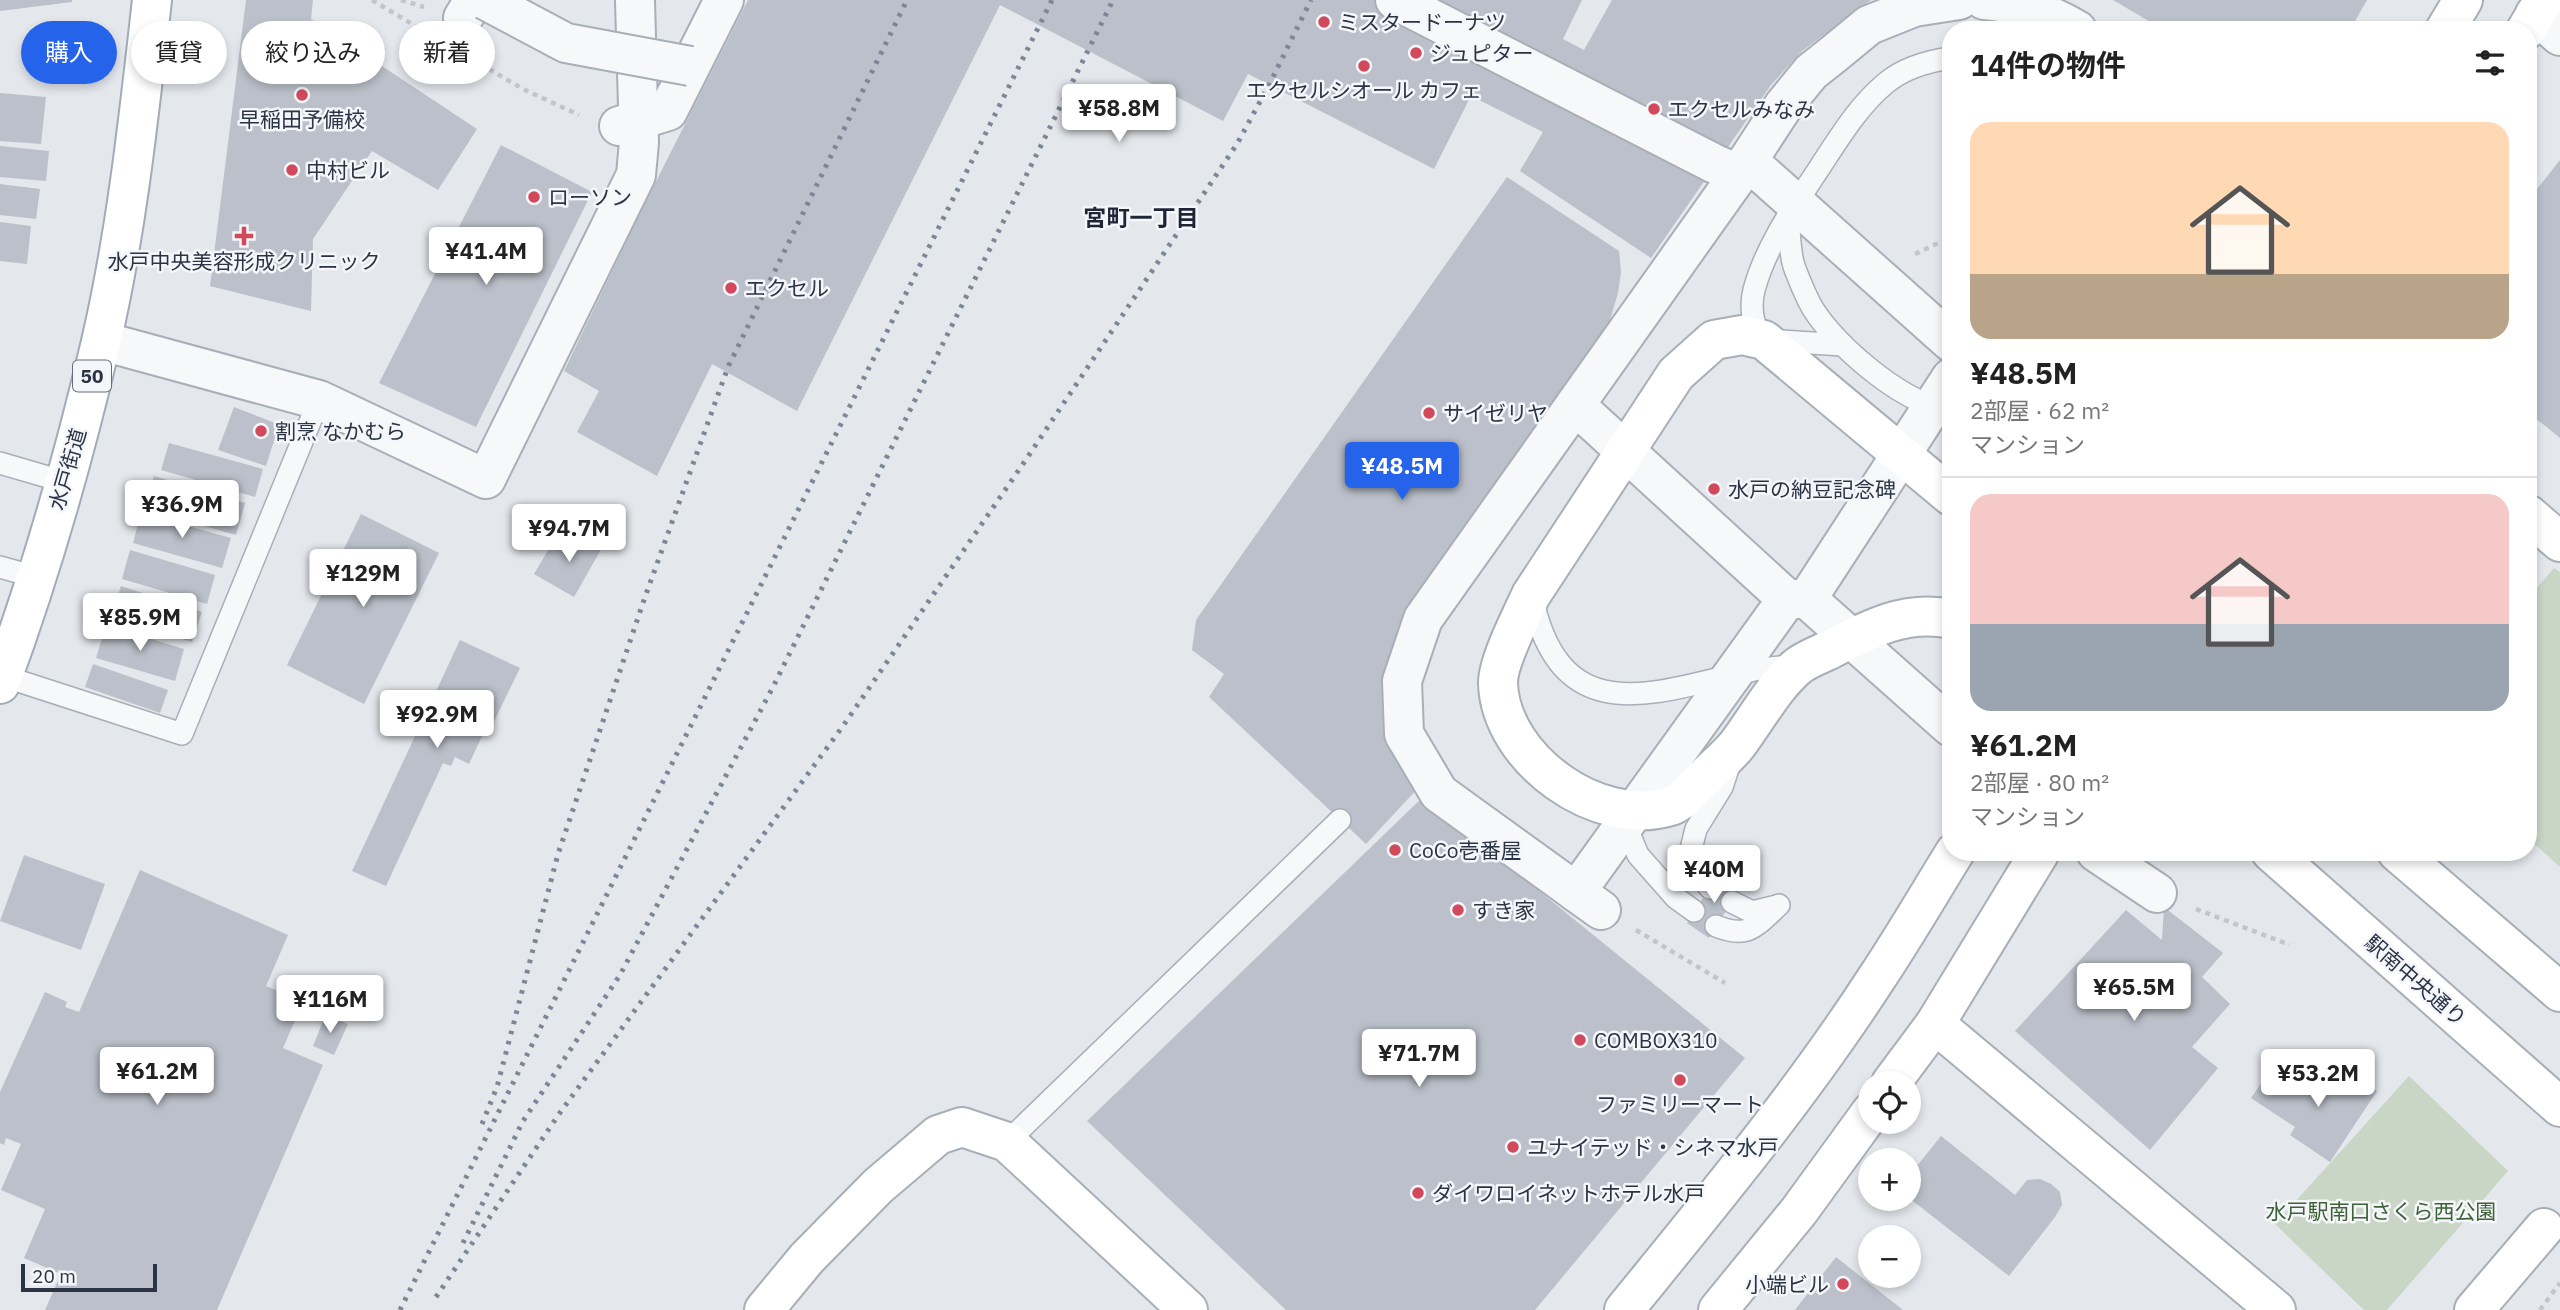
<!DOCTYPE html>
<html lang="ja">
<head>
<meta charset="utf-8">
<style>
  body { margin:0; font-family:"IBM Plex Sans","Noto Sans JP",sans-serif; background:#f2f2f2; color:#222; height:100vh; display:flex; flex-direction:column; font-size:26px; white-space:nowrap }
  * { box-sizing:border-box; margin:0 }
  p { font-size:23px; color:#767676 }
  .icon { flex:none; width:38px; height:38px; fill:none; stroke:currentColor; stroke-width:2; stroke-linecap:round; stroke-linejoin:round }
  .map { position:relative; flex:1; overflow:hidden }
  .panel { position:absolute; left:1942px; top:21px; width:595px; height:840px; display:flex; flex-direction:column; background:#fff; border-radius:28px; box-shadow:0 4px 10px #0003 }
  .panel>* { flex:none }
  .top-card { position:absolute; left:21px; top:21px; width:665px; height:63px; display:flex; gap:14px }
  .buttons { position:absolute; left:1858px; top:1071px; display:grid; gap:14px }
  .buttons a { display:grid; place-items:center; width:63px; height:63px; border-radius:50%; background:#fff; box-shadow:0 4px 10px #0003; font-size:35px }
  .scale { position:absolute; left:21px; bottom:18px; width:136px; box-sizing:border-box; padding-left:7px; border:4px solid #2b3445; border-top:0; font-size:19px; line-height:24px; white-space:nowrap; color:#2b3445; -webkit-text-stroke:5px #f4f6f9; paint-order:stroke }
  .price { position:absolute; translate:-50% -60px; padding:0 16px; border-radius:7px; background:#fff; color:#222; font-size:23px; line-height:46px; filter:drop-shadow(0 2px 4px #0008) }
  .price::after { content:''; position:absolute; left:50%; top:42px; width:21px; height:16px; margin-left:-10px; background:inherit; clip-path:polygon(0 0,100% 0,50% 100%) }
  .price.selected { background:#2563eb; color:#fff }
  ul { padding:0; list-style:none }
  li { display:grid; align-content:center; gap:14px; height:371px; padding:0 28px }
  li+li { border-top:2px solid #e0e0e0 }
  li span { display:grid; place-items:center; height:217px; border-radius:21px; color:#555 }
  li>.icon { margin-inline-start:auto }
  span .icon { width:126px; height:126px; fill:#fffc; stroke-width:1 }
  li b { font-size:30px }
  h2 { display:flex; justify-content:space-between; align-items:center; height:84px; padding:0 28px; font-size:30px }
  .tag { padding:0 24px; border-radius:32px; background:#fff; box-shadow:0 4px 10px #0003; font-size:24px; line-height:63px }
  .tag.selected { background:#2563eb; color:#fff }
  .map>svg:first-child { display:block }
  .green { fill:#c9d6c5 }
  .building { fill:#bbc0ca }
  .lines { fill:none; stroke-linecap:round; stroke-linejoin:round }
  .lane-casing { stroke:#a9aeb7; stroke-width:24 }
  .street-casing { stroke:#a9aeb7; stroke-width:42 }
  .secondary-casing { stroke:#a9aeb7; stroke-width:42 }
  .primary-casing { stroke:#a3abb8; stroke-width:42 }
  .path { stroke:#c2c5cb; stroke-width:4.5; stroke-dasharray:5 5; stroke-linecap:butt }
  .lane { stroke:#f7f8fa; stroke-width:21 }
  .street { stroke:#f7f8fa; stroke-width:38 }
  .secondary { stroke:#fff; stroke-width:38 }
  .primary { stroke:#fff; stroke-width:38 }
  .rail { stroke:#7d8696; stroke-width:5; stroke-dasharray:3.5 7; stroke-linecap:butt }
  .street-bridge-casing { stroke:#a9aeb7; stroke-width:42; stroke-linecap:butt }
  .street-bridge { stroke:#f7f8fa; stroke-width:38 }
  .poi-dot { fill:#d1495b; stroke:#f4f6f9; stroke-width:2.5 }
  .labels { text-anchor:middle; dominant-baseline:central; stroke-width:5; stroke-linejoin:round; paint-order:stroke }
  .shield { fill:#f4f6f9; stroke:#676e7b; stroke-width:2 }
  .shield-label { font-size:19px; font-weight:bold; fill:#2b3445 }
  .poi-label { font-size:21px; fill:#2b3445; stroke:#f4f6f9; text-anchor:start }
  .street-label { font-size:21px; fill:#2b3445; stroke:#f4f6f9 }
  .park-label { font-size:21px; fill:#3f6138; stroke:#f4f6f9 }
  .neighbourhood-label { font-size:23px; font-weight:bold; fill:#1d2536; stroke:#f4f6f9 }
</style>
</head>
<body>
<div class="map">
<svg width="2560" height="1310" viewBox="0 0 2560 1310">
  <rect width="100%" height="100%" fill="#e4e7ec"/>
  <g class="green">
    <polygon points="2554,568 2560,572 2560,867 2529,839 2529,597"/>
    <polygon points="2409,1076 2508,1171 2387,1310 2364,1310 2275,1224"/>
  </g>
  <g class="building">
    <polygon points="0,0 72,0 72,2 0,11"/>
    <polygon points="246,0 313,0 311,19 477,129 438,190 372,151 313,239 311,311 210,286"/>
    <polygon points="748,0 1582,0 1563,39 1584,50 1612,0 1871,0 1802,51 1771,85 1651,258 1520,171 1543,132 1471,96 1434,169 1248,74 1223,121 1000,5 797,411 712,364 657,476 577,432 599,391 564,371 641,211"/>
    <polygon points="2113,0 2367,0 2350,30 2164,30"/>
    <polygon points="0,93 46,97 41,144 0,141"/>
    <polygon points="501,145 592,192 476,427 379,383"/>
    <polygon points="0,146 49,151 46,181 0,177"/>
    <polygon points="2560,160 2560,438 2529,413 2529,199"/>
    <polygon points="1507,177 1619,251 1621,272 1618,293 1607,330 1399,632 1386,672 1420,786 1366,844 1209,697 1224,674 1192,650 1196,620"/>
    <polygon points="0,184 40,189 36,219 0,215"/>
    <polygon points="0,222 31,226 27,264 0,261"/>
    <polygon points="234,407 275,423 277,431 266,466 218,450"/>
    <polygon points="169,443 263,469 255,497 161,470"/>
    <polygon points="154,476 245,503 236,535 144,509"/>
    <polygon points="141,513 231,538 222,568 133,543"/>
    <polygon points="361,514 439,553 364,704 287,665"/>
    <polygon points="579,533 603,546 574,597 534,574 554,540 570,549"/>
    <polygon points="130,550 215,575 207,604 122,579"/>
    <polygon points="121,586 202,612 192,642 111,617"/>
    <polygon points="106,625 184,649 175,681 96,658"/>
    <polygon points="460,640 520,668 487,736 483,734 469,764 455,757 451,766 443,763 386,886 352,871"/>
    <polygon points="93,664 168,690 160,713 85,687"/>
    <polygon points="1423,797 1745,1058 1535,1310 1286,1310 1087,1121"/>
    <polygon points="24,855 105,884 81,950 0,921"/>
    <polygon points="140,870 288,935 266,986 303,1002 283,1048 323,1065 217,1310 45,1310 61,1274 24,1258 45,1209 1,1190 21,1144 6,1138 4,1145 0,1143 0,1092 45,992 67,1002 65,1007 79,1012"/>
    <polygon points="1719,872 1741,887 1709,938 1687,923"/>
    <polygon points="2164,907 2223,953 2202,977 2230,1004 2192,1047 2218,1068 2150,1150 2015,1031 2126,910 2162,940"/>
    <polygon points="326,1014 348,1024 334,1055 313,1046"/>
    <polygon points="2341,1067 2377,1091 2330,1162 2290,1135 2295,1127 2251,1098 2269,1072 2293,1087 2301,1076 2325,1091"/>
    <polygon points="1941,1136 2015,1195 2027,1180 2040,1179 2051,1184 2060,1192 2062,1205 2055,1217 2009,1276 1909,1198 1909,1176"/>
    <polygon points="1836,1257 1903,1310 1795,1310"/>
  </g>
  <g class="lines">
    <defs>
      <g id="lane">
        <path d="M 1788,216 C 1790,233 1789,254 1795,269 C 1800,282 1806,297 1813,309 C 1837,346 1896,397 1939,408"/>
        <path d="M 1843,345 L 1764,340 C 1752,329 1750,305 1754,290 C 1766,245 1795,205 1820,167 C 1839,138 1859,105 1886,83 C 1904,68 1929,61 1951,58"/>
        <polyline points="0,463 65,482"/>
        <polyline points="0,567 36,577"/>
        <path d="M 1532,597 C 1561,734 1656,692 1754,670 C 1768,667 1783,667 1797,666"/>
        <polyline points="3,676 182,734 319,400"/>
        <polyline points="1624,821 1638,855 1676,898 1694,911"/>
        <polyline points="1710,888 1694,868 1691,849 1696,829 1722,787 1731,760"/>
        <polyline points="1732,902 1752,912 1777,906"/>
        <path d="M 1716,926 C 1748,939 1755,927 1779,905"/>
        <polyline points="1007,1142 1340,820"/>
      </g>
      <g id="street">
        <polyline points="1395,0 1715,164 1739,174 1575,405"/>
        <path d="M 1984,0 C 2018,3 2047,12 2077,30"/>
        <polyline points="2535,14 2560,36"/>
        <polyline points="463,18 474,0"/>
        <polyline points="619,126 668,111 724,0"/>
        <polyline points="1748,161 1951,342"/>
        <polyline points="1739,174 1784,105 1811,72 1835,53 1869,25 1914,7 1959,0"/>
        <polyline points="102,341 319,400 486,479 636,175 639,142 635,1"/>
        <polyline points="1807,599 1951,378"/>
        <polyline points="2096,852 2157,893"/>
        <polyline points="1576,892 1439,793 1404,734 1402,681 1423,619 1575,405 1787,599"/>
        <polyline points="1601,910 1576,892 1787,599 1807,599 1951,727"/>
      </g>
      <g id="secondary">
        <polyline points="2445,30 2463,0"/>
        <polyline points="2526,30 2544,0"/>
        <path d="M 1951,496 L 1764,340 L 1742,335 L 1714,340 L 1676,374 L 1531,595 C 1522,615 1497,663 1498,684 C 1501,759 1598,829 1671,806 C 1683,802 1697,784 1707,775 C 1716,766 1728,756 1737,745 C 1756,720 1774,686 1798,666 C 1807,659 1821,654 1831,649 C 1869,629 1907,609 1951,619"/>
        <polyline points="2529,515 2560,542"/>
        <polyline points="2271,852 2560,1107"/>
        <polyline points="2397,852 2560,992"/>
        <polyline points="1935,1024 2276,1310"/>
        <polyline points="1891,1083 1935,1024 2040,852"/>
        <polyline points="764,1310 807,1258 878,1186 938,1135 962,1127 1007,1142 1188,1310"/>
        <path d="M 1624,1310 C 1711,1203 1801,1095 1876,979 C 1904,937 1929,894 1955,852"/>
        <polyline points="1718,1310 1799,1211 1871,1112"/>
        <polyline points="2474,1310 2544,1228"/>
      </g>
      <path id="primary" d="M 0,684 C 41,573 74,457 101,342 C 127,230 139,114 152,0"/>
    </defs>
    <use href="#lane" class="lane-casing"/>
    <use href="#street" class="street-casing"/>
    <use href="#secondary" class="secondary-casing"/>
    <use href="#primary" class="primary-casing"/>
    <g class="path">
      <polyline points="372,0 422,30"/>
      <polyline points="401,0 424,7"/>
      <polyline points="472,59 523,89 579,115"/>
      <polyline points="1915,254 1951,237"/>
      <polyline points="2196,909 2290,945"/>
      <polyline points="1636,930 1725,983"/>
      <polyline points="2540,1310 2560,1283"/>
    </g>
    <use href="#lane" class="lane"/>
    <use href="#street" class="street"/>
    <use href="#secondary" class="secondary"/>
    <use href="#primary" class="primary"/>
    <g class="rail">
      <polyline points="482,1124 497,1087 558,854 645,597 728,367 907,0"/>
      <polyline points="463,1243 523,1121 620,975 773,687 1113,0"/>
      <polyline points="436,1297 559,1114 843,726 1025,461 1237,144 1269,85 1311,0"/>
      <polyline points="400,1310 1052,0"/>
    </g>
    <defs>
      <polyline id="street-bridge" points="485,0 566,43 690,66"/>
    </defs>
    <use href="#street-bridge" class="street-bridge-casing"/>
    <use href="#street-bridge" class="street-bridge"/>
  </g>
  <g class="poi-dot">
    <circle cx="1324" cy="22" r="7"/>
    <circle cx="1416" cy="53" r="7"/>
    <circle cx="1364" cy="66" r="7"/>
    <circle cx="302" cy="95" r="7"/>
    <circle cx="1654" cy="109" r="7"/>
    <circle cx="292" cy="170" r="7"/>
    <circle cx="534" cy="197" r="7"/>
    <path d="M240.5 225.5h7v7h7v7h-7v7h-7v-7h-7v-7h7z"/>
    <circle cx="731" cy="288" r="7"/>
    <circle cx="1429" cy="413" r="7"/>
    <circle cx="261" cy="431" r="7"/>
    <circle cx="1714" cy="489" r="7"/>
    <circle cx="1395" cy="850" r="7"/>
    <circle cx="1458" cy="910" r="7"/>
    <circle cx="1580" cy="1040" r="7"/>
    <circle cx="1680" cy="1080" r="7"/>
    <circle cx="1513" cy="1147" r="7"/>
    <circle cx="1418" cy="1193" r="7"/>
    <circle cx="1843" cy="1284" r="7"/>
  </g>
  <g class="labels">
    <rect class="shield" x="73" y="360.5" width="38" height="31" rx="5"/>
    <g class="shield-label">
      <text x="92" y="376">50</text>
    </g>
    <g class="poi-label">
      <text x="1338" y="22">ミスタードーナツ</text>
      <text x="1430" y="53">ジュピター</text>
      <text x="1364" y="90" text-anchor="middle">エクセルシオール カフェ</text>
      <text x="1668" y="109">エクセルみなみ</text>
      <text x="302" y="119" text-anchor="middle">早稲田予備校</text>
      <text x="306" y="170">中村ビル</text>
      <text x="548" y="197">ローソン</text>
      <text x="244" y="261" text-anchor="middle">水戸中央美容形成クリニック</text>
      <text x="745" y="288">エクセル</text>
      <text x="1443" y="413">サイゼリヤ</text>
      <text x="275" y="431">割烹 なかむら</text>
      <text x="1728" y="489">水戸の納豆記念碑</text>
      <text x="1409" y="850">CoCo壱番屋</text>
      <text x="1472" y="910">すき家</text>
      <text x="1594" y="1040">COMBOX310</text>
      <text x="1680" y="1104" text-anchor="middle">ファミリーマート</text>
      <text x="1527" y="1147">ユナイテッド・シネマ水戸</text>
      <text x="1432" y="1193">ダイワロイネットホテル水戸</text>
      <text x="1829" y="1284" text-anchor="end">小端ビル</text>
    </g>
    <g class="street-label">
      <text transform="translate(67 469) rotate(-74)">水戸街道</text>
      <text transform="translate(2416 980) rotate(41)">駅南中央通り</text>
    </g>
    <g class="park-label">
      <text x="2381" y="1211">水戸駅南口さくら西公園</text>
    </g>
    <g class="neighbourhood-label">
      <text x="1141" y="217">宮町一丁目</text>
    </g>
  </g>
</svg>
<div class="buttons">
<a><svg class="icon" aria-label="locate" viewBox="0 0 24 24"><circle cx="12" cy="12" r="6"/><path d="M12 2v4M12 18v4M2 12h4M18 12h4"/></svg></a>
<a>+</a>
<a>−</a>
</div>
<div class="scale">20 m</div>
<b class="price" style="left:1119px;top:144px">¥58.8M</b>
<b class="price" style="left:486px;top:287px">¥41.4M</b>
<b class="price selected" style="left:1402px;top:502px">¥48.5M</b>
<b class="price" style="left:182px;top:540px">¥36.9M</b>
<b class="price" style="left:569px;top:564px">¥94.7M</b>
<b class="price" style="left:363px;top:609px">¥129M</b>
<b class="price" style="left:140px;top:653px">¥85.9M</b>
<b class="price" style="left:437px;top:750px">¥92.9M</b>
<b class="price" style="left:1714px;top:905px">¥40M</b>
<b class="price" style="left:2134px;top:1023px">¥65.5M</b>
<b class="price" style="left:330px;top:1035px">¥116M</b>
<b class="price" style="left:1419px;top:1089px">¥71.7M</b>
<b class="price" style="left:157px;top:1107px">¥61.2M</b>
<b class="price" style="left:2318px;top:1109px">¥53.2M</b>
<div class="top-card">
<a class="tag selected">購入</a>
<a class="tag">賃貸</a>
<a class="tag">絞り込み</a>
<a class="tag">新着</a>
</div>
<section class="panel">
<h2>14件の物件<svg class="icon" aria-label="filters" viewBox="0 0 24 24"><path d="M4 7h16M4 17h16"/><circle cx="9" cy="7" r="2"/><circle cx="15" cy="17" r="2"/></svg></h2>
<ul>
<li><span style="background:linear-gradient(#ffd9b3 70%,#b9a48a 0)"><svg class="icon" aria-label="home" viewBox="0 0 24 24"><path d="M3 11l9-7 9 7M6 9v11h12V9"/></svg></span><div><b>¥48.5M</b><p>2部屋 · 62 m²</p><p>マンション</p></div></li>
<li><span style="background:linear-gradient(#f6c9c9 60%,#9aa5b1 0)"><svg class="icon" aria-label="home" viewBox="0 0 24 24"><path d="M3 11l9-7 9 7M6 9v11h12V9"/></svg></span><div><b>¥61.2M</b><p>2部屋 · 80 m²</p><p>マンション</p></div></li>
</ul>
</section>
</div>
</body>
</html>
